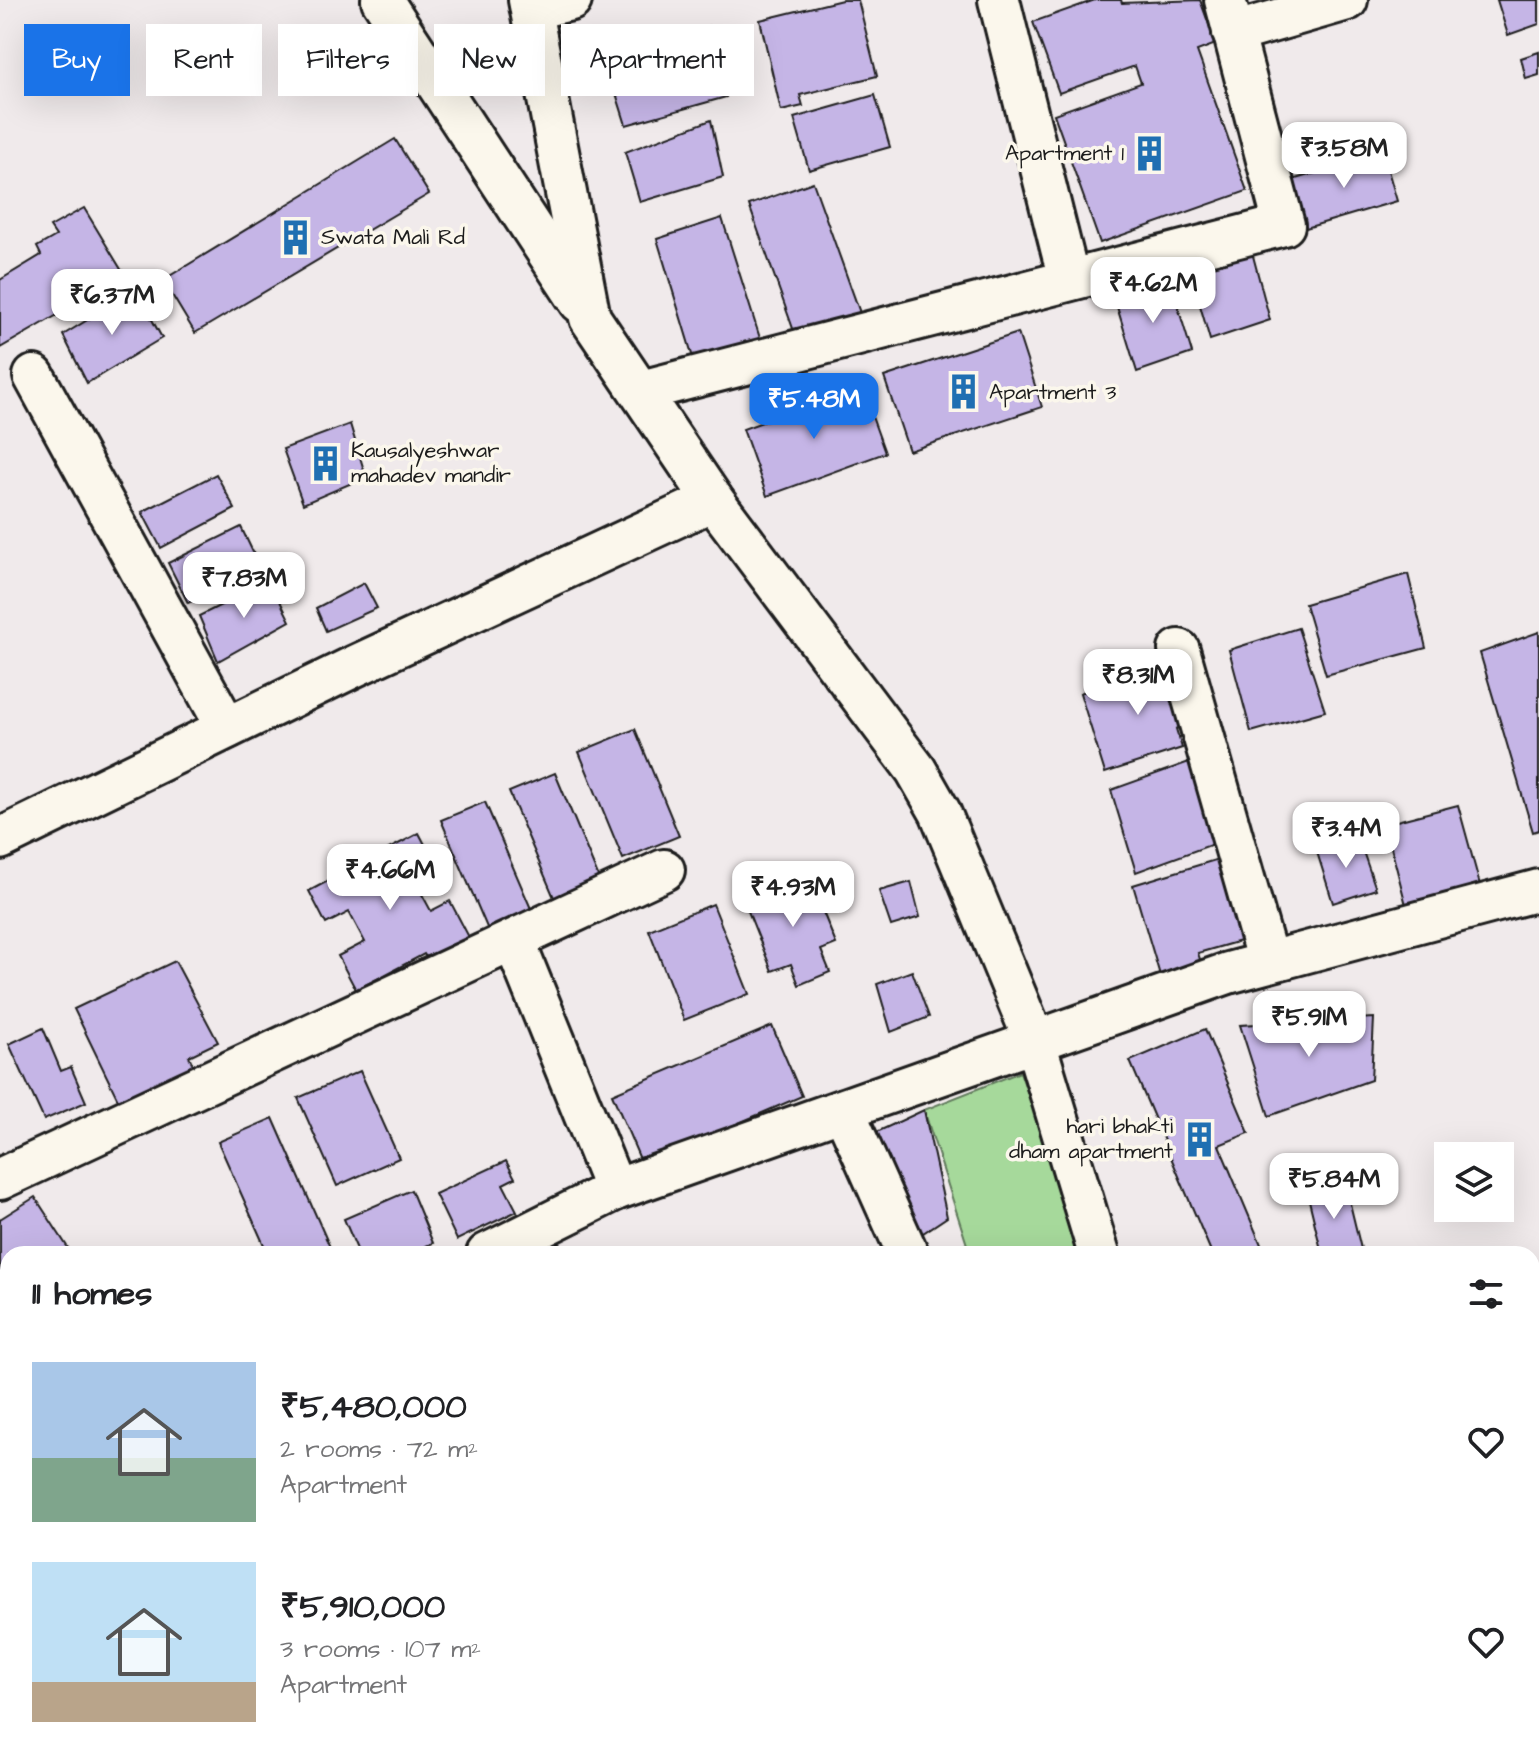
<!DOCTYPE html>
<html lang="en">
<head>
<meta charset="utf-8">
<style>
  body { margin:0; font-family:"Architects Daughter",sans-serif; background:#f2f2f2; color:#202124; height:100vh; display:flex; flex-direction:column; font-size:30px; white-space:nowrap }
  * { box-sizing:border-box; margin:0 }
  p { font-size:26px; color:#757577 }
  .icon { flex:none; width:44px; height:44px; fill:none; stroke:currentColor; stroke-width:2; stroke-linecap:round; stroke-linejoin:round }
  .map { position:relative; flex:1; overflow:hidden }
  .sheet { position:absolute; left:0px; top:1246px; width:1540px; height:514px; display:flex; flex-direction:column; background:#fff; border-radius:24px 24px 0 0; box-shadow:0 8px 32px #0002 }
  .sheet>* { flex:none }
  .top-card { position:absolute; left:24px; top:24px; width:800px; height:72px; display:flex; gap:16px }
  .controls { position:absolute; left:1434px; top:1142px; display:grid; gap:16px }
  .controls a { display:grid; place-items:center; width:80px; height:80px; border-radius:0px; background:#fff; box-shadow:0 8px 32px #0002; font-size:40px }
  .price { position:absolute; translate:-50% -68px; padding:0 18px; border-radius:16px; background:#fff; color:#222; font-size:26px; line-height:52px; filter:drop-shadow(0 2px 4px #0008) }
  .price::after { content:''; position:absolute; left:50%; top:48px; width:24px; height:18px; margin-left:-12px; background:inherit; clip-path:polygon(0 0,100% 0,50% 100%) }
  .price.active { background:#1a73e8; color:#fff }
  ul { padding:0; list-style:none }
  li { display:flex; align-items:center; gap:24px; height:200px; padding:0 32px }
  li span { display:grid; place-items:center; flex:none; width:224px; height:160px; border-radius:0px; color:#555 }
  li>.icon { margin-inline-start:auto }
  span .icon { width:96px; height:96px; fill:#fffc; stroke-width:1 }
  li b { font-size:34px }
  h2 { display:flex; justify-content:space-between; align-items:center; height:96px; padding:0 32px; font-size:34px }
  .pill { padding:0 28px; border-radius:0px; background:#fff; box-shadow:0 8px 32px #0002; font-size:28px; line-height:72px }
  .pill.active { background:#1a73e8; color:#fff }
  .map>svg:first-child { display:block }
  .green { fill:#a6d99b; stroke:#617a5c; stroke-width:2 }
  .building { fill:#c5b5e6; stroke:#1c1c1c; stroke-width:2 }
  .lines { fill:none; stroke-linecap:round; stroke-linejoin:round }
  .street-casing { stroke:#1c1c1c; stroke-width:46 }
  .street { stroke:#fbf7ec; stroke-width:40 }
  .labels { text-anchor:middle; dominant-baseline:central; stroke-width:7; stroke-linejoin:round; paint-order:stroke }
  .poi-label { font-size:22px; fill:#1c1c1c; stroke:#fbf7ec; text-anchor:start }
</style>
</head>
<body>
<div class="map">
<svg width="1539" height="1759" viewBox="0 0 1539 1759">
  <rect width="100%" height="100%" fill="#f0eaeb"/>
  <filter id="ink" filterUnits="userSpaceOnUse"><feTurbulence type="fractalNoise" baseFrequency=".0125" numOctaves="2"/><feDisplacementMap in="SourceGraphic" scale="16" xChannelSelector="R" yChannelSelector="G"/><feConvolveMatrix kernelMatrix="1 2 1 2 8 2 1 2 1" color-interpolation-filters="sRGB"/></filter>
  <g filter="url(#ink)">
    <g class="green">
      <polygon points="1020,1072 1083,1246 1088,1254 970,1254 924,1110"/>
      <polygon points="1104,1752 1404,1752 1409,1759 1108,1759"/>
    </g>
    <g class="building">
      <polygon points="842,0 858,0 877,76 800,95 803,106 781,111 760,20"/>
      <polygon points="1095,0 1121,0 1122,3 1200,0 1216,44 1197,51 1247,191 1100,243 1054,114 1141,83 1135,66 1059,93 1033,22"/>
      <polygon points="1497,0 1539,0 1539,24 1508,35"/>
      <polygon points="708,26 726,97 626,125 604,55"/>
      <polygon points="1539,52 1539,75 1526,79 1521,58"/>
      <polygon points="875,95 890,147 809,170 794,118"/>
      <polygon points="711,120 723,177 640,202 625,152"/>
      <polygon points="395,139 429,194 195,333 163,280"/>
      <polygon points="1383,153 1397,201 1306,228 1292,180"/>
      <polygon points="813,182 860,313 796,337 749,205"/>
      <polygon points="84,208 125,276 0,348 0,280 41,255 37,247 56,236 50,227"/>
      <polygon points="722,218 764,351 697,371 657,239"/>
      <polygon points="1252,252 1270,320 1210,340 1191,274"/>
      <polygon points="1169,277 1192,353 1137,372 1114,297"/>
      <polygon points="136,290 162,338 87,383 63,335"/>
      <polygon points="1018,333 1042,407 909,451 884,377"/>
      <polygon points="861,386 885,453 767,496 743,429"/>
      <polygon points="350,424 366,477 303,504 283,449"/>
      <polygon points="216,474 235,509 161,548 142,512"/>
      <polygon points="241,527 261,569 188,603 168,563"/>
      <polygon points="1408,574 1426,648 1326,675 1305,604"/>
      <polygon points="270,581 290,621 218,661 199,616"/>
      <polygon points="364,583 377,608 326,631 316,608"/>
      <polygon points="1298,628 1325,711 1251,732 1229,650"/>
      <polygon points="1539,632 1539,830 1533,832 1480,653"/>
      <polygon points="1176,662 1194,723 1176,729 1182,748 1105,773 1080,693"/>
      <polygon points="635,729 679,836 623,859 579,752"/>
      <polygon points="1203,757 1227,839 1136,872 1111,790"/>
      <polygon points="555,773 603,888 558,907 509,792"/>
      <polygon points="485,802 532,911 488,930 441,820"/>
      <polygon points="1458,805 1480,885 1406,905 1385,824"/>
      <polygon points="419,833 440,873 417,885 431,911 450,901 471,941 429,962 424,954 356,990 338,956 365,942 349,912 326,924 309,891"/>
      <polygon points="1358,837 1376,889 1333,903 1316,849"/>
      <polygon points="1235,854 1255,920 1235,926 1240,941 1198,953 1203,969 1162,982 1133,885"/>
      <polygon points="808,875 836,944 821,950 830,972 799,985 791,964 772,971 744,901"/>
      <polygon points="911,882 920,917 891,926 879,891"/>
      <polygon points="713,904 749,994 684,1020 649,930"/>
      <polygon points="175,961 218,1042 189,1056 197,1074 123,1110 74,1009"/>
      <polygon points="912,971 929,1017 891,1032 877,984"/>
      <polygon points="1374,1018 1371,1080 1269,1116 1240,1025"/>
      <polygon points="772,1026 802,1096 642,1164 612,1094"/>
      <polygon points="43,1028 61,1071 71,1067 86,1102 44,1120 9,1044"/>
      <polygon points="1205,1029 1249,1133 1219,1145 1265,1254 1212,1254 1130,1061"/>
      <polygon points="360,1071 399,1158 337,1186 298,1098"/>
      <polygon points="924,1110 947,1217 914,1239 866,1137"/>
      <polygon points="273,1118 333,1254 268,1254 218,1142"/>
      <polygon points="506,1161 515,1178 503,1184 517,1211 457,1240 435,1194"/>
      <polygon points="1346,1187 1361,1249 1322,1254 1308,1196"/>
      <polygon points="411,1190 433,1243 408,1254 359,1254 344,1219"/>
      <polygon points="35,1197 72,1254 8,1254 8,1307 0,1312 0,1219"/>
      <polygon points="8,1494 8,1595 0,1600 0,1500"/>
      <polygon points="31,1752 57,1752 47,1759 36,1759"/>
      <polygon points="118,1752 132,1752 137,1759 107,1759"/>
      <polygon points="193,1752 241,1752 245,1759 197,1759"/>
      <polygon points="743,1752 792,1752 796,1759 730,1759"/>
    </g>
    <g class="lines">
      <defs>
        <g id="street">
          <polyline points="382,0 580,302"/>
          <polyline points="529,0 590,318 713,500 916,770 940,812 1035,1042 1099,1254"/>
          <polyline points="999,0 1069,280"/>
          <polyline points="531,9 571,0"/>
          <polyline points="1233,33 1347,0"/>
          <polyline points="34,376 227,728"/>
          <polyline points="641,391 1284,225 1225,0"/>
          <polyline points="1179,650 1268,962"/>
          <polyline points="0,839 355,666 713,500"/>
          <polyline points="514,941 615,1190"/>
          <polyline points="844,1111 908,1254"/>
          <polyline points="0,1179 664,870"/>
          <polyline points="487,1254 615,1190 1228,973 1539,890"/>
          <polyline points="0,1445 8,1456"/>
          <polyline points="0,1610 8,1605"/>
          <polyline points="677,1752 681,1759"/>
          <polyline points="1085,1752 1088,1759"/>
          <polyline points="1414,1752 1419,1759"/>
          <polyline points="895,1758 909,1752"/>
          <polyline points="324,1759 335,1752"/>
        </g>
      </defs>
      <use href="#street" class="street-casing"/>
      <use href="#street" class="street"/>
    </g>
  </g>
  <defs>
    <symbol id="building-bare" viewBox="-9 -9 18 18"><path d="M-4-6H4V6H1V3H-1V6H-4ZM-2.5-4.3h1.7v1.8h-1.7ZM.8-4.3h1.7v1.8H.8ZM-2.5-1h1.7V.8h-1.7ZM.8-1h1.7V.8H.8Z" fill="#1f6fb2" stroke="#fbf7ec" stroke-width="2.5" paint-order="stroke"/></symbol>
  </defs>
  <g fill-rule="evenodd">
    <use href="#building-bare" x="1124" y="128" width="51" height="51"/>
    <use href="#building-bare" x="270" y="212" width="51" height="51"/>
    <use href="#building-bare" x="938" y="366" width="51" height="51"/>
    <use href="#building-bare" x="300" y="438" width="51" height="51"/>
    <use href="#building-bare" x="1174" y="1114" width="51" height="51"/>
  </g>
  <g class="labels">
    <g class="poi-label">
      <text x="1124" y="153" text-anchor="end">Apartment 1</text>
      <text x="321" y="237">Swata Mali Rd</text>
      <text x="989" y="392">Apartment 3</text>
      <text x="351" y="450">Kausalyeshwar<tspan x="351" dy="25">mahadev mandir</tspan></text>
      <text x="1173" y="1126" text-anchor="end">hari bhakti<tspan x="1173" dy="25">dham apartment</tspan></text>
    </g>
  </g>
</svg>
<div class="controls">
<a><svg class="icon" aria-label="layers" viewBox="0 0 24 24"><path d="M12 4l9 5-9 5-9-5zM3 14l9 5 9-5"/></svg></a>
</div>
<b class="price" style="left:1344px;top:190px">₹3.58M</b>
<b class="price" style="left:1153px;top:325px">₹4.62M</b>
<b class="price" style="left:112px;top:337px">₹6.37M</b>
<b class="price active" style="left:814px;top:441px">₹5.48M</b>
<b class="price" style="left:244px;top:620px">₹7.83M</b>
<b class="price" style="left:1138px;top:717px">₹8.31M</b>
<b class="price" style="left:1346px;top:870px">₹3.4M</b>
<b class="price" style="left:390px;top:912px">₹4.66M</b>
<b class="price" style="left:793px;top:929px">₹4.93M</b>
<b class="price" style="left:1309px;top:1059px">₹5.91M</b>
<b class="price" style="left:1334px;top:1221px">₹5.84M</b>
<div class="top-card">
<a class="pill active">Buy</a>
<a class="pill">Rent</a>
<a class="pill">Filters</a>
<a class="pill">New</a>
<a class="pill">Apartment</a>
</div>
<section class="sheet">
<h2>11 homes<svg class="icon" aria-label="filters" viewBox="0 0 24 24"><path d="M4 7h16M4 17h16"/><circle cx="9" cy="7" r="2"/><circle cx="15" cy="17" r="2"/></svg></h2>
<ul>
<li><span style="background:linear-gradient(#a9c7e8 60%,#7fa58c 0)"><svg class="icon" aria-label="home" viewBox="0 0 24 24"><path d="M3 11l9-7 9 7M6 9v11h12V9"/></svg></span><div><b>₹5,480,000</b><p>2 rooms · 72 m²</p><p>Apartment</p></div><svg class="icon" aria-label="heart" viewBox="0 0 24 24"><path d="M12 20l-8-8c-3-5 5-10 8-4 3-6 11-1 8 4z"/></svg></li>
<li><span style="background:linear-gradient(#bfe0f5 75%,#b9a48a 0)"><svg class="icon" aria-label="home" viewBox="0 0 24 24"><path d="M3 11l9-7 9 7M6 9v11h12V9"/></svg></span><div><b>₹5,910,000</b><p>3 rooms · 107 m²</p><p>Apartment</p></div><svg class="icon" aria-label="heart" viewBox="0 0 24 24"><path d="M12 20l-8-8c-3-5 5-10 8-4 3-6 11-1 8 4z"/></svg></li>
</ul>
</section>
</div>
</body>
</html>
